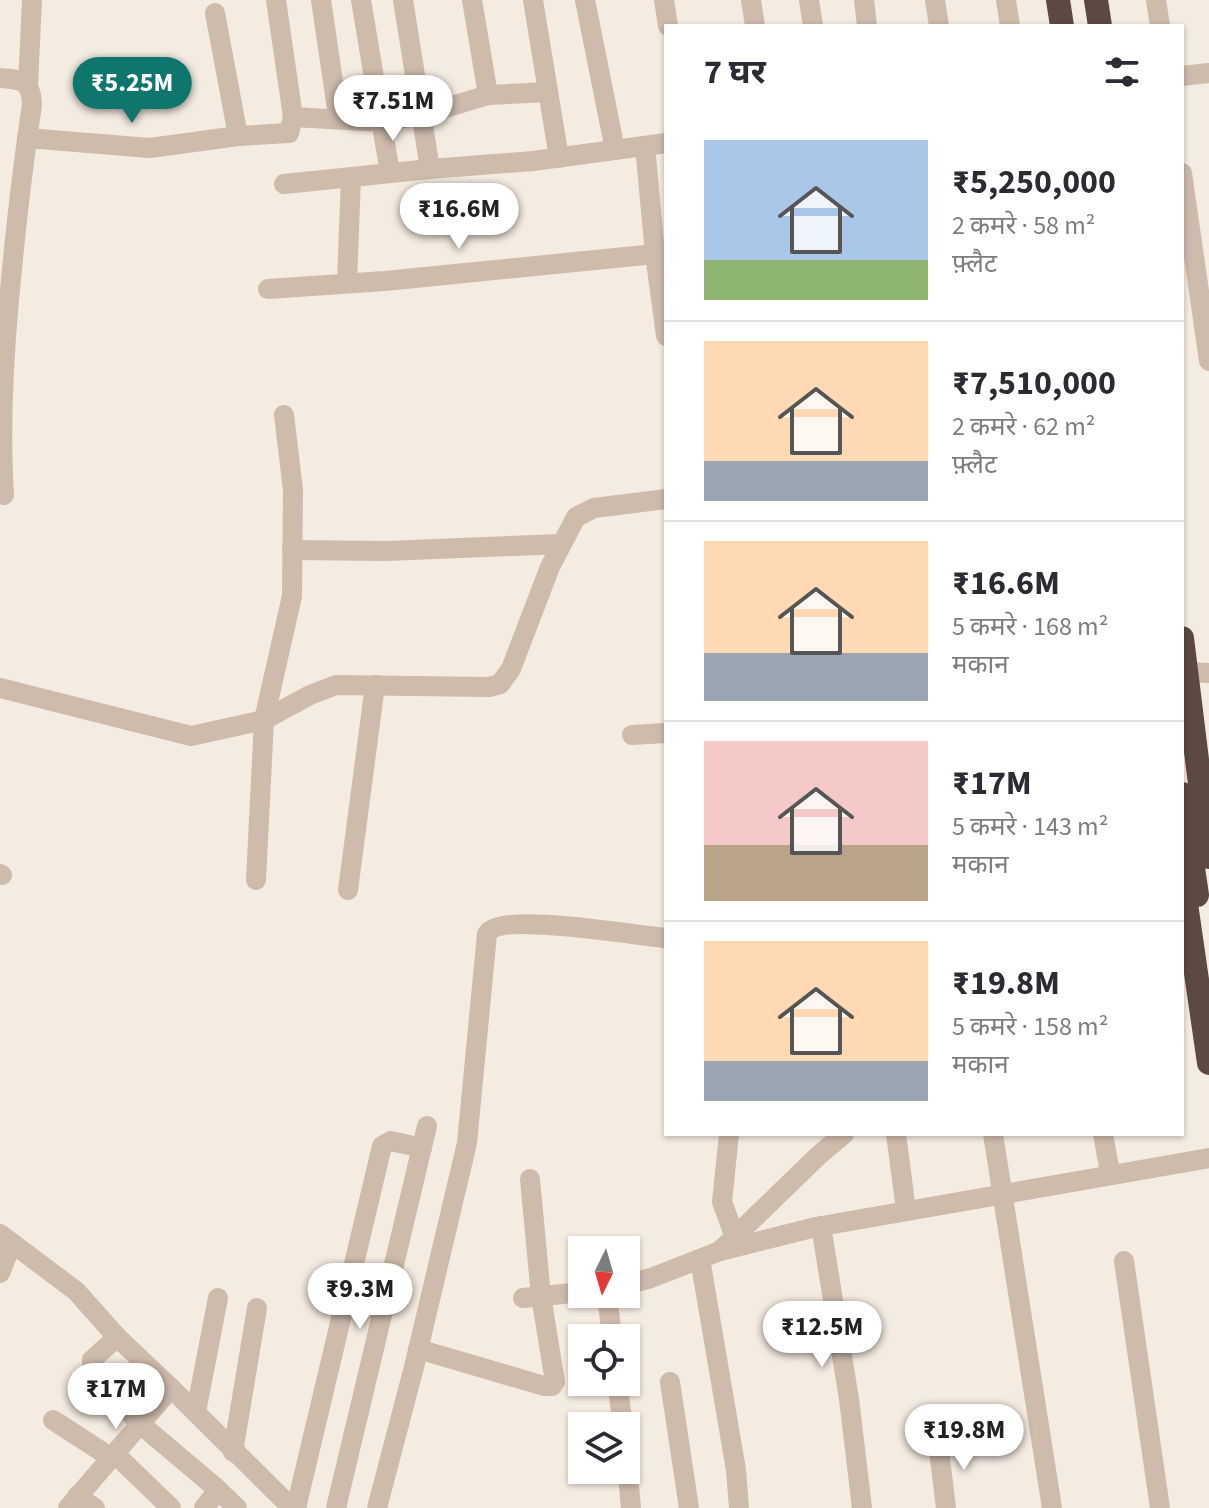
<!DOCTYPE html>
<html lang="hi">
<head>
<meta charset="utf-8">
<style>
  body { margin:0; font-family:"Source Sans 3","Noto Sans Devanagari",sans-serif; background:#f7f7f7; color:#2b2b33; height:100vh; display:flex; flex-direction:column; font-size:30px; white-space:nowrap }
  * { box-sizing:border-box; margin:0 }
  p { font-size:26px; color:#7c7c81 }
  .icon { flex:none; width:44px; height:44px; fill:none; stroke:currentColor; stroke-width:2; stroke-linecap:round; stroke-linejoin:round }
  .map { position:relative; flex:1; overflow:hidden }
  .sheet { position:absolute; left:664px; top:24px; width:520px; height:1112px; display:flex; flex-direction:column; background:#fff; border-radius:0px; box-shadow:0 2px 6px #0004 }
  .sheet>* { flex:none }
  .needle { width:52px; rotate:185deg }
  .fabs { position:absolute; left:568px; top:1236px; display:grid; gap:16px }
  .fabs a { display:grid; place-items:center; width:72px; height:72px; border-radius:0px; background:#fff; box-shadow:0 2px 6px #0004; font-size:40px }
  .price { position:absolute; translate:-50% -68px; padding:0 18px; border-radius:28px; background:#fff; color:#222; font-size:26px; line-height:52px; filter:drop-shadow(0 2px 4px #0008) }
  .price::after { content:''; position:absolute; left:50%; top:48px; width:24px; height:18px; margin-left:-12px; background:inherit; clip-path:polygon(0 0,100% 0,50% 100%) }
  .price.active { background:#0f766e; color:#fff }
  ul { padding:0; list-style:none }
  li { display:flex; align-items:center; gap:24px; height:200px; padding:0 40px }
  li+li { border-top:2px solid #e1e1e2 }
  li span { display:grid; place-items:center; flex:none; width:224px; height:160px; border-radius:0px; color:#555 }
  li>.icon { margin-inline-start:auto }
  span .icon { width:96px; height:96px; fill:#fffc; stroke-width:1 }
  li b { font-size:34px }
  h2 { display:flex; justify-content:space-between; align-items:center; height:96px; padding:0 40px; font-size:34px }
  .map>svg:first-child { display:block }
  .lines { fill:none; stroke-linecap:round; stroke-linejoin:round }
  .minor { stroke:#cdbbac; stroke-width:20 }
  .highway { stroke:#5c4a42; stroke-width:24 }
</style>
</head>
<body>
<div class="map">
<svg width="1209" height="1508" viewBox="0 0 1209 1508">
  <rect width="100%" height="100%" fill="#f4ebe1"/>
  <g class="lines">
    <g class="minor">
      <polyline points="276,0 293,117"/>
      <polyline points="321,0 337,109"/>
      <polyline points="361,0 390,173"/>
      <polyline points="403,0 430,169"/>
      <polyline points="472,0 488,95"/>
      <polyline points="533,0 559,158"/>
      <polyline points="585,0 615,150"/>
      <polyline points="664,0 668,26"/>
      <polyline points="751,0 755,26"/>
      <polyline points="809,0 813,26"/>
      <polyline points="864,0 867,26"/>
      <polyline points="935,0 939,26"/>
      <polyline points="1006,0 1010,26"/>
      <polyline points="1156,0 1160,26"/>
      <polyline points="215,13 238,136"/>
      <polyline points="1182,76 1209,73"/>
      <path d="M 0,78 C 23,80 31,80 32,105 C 22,170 15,235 9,300 C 3,365 0,430 4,495"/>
      <polyline points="28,85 32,0"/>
      <polyline points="27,138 150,148 238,136 289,133 293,117 382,122 422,115 488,95 548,92"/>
      <polyline points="645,146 655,254 666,336"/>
      <polyline points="1182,173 1209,361"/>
      <polyline points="284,184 430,169 533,161 666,143"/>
      <polyline points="347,283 351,177"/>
      <polyline points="268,289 385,281 655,254"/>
      <polyline points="292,550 386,551 561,544"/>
      <polyline points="1187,672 1209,673"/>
      <polyline points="0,688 191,736 264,720 310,695 336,685 489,687 500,684 511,669 550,567 576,517 594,508 666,499"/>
      <polyline points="632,735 666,733"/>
      <polyline points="0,874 2,875"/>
      <polyline points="256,880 264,720 292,596 293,490 284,415"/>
      <polyline points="348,890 375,685"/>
      <polyline points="729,1134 722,1202 735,1237"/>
      <polyline points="896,1134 906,1210"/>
      <polyline points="993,1134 1052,1508"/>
      <polyline points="1103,1134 1110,1173"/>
      <polyline points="821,1226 849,1399 862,1508"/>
      <polyline points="0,1234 76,1291 117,1337 171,1388 292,1508"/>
      <polyline points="722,1249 819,1155 844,1134"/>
      <polyline points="700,1259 736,1470 739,1508"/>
      <polyline points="1124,1261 1160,1508"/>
      <polyline points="0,1273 12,1243"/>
      <polyline points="626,1285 651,1278 720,1251 816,1227 1209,1158"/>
      <polyline points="607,1294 612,1338"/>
      <polyline points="523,1298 582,1292"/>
      <polyline points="117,1337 92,1360 92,1370 139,1423 215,1487 237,1508"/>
      <polyline points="418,1349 544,1386 552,1386 555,1382 541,1296 530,1179"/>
      <polyline points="617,1382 623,1426"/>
      <polyline points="670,1382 689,1508"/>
      <polyline points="196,1412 218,1298"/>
      <polyline points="53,1420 110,1457"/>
      <polyline points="938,1442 946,1508"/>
      <polyline points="233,1452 257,1308"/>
      <polyline points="626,1452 631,1508"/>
      <polyline points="114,1453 171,1508"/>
      <polyline points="77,1496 95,1508"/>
      <polyline points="68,1508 171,1388"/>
      <polyline points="204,1508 218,1490"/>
      <polyline points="296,1508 382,1146 391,1141 422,1148"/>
      <polyline points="336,1508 427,1126"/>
      <path d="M 377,1508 L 414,1367 L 467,1143 L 487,934 C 500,911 637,936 666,938"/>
    </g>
    <g class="highway">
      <polyline points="1058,0 1062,26"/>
      <polyline points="1096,0 1100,26"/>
      <polyline points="1182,638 1209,857"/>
      <polyline points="1182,794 1197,895"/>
      <polyline points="1182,876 1209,1063"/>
    </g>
  </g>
</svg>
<div class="fabs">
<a><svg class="needle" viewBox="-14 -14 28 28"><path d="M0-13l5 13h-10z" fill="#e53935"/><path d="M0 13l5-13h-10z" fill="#7c7c81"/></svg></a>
<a><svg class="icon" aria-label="locate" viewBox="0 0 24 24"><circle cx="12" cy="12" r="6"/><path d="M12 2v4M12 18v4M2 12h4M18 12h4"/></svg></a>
<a><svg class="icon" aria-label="layers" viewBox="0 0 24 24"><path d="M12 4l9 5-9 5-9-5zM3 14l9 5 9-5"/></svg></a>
</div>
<b class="price active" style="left:132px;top:125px">₹5.25M</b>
<b class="price" style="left:393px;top:143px">₹7.51M</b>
<b class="price" style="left:459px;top:251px">₹16.6M</b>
<b class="price" style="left:360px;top:1331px">₹9.3M</b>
<b class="price" style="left:822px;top:1369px">₹12.5M</b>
<b class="price" style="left:116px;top:1431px">₹17M</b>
<b class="price" style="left:964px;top:1472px">₹19.8M</b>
<section class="sheet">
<h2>7 घर<svg class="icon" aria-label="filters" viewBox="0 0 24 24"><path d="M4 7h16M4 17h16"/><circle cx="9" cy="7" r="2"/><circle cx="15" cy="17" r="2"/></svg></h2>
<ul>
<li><span style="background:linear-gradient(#a9c7e8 75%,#8fb573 0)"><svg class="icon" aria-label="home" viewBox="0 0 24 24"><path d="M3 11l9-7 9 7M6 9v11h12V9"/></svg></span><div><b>₹5,250,000</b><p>2 कमरे · 58 m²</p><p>फ़्लैट</p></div></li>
<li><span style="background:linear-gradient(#ffd9b3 75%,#9aa5b1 0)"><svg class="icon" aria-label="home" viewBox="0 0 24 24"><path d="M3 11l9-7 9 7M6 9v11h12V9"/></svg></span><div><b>₹7,510,000</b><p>2 कमरे · 62 m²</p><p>फ़्लैट</p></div></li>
<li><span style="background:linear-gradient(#ffd9b3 70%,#9aa5b1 0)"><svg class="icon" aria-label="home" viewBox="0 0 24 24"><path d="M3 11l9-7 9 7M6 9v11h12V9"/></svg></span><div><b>₹16.6M</b><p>5 कमरे · 168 m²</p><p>मकान</p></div></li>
<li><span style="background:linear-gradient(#f6c9c9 65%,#b9a48a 0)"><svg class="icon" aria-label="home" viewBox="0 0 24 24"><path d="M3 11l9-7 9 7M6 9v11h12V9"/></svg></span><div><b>₹17M</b><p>5 कमरे · 143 m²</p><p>मकान</p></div></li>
<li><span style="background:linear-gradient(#ffd9b3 75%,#9aa5b1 0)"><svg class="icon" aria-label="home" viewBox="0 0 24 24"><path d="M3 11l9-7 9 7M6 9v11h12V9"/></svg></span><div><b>₹19.8M</b><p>5 कमरे · 158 m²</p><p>मकान</p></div></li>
</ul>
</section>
</div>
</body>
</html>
